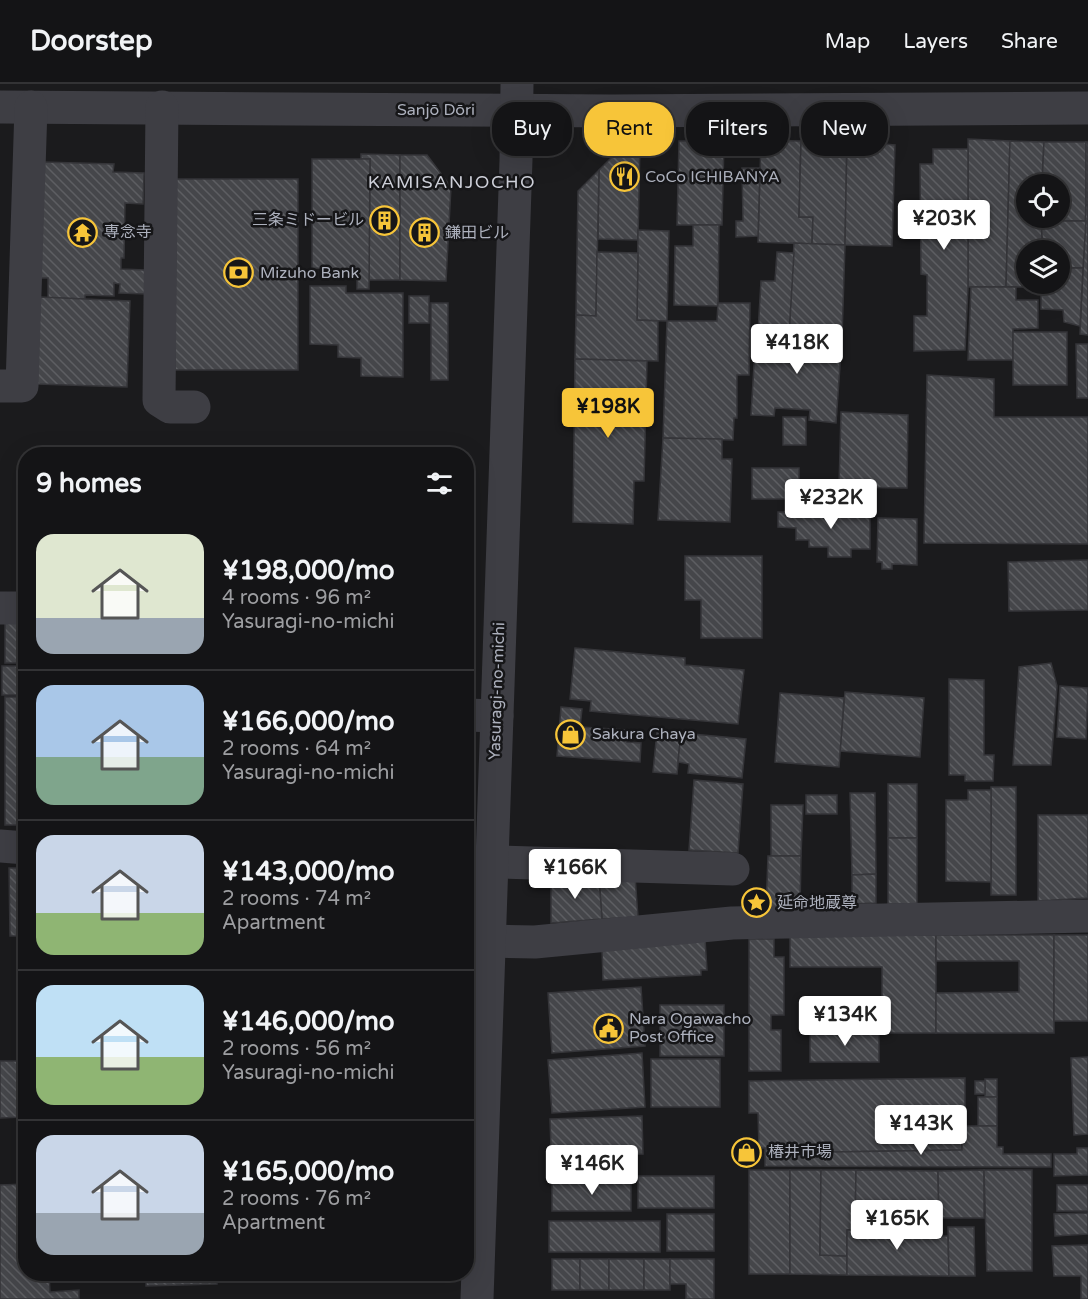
<!DOCTYPE html>
<html lang="en">
<head>
<meta charset="utf-8">
<style>
  body { margin:0; font-family:"Varela Round","Noto Sans JP",sans-serif; background:#212123; color:#f1f3f6; height:100vh; display:flex; flex-direction:column; font-size:22px; white-space:nowrap }
  * { box-sizing:border-box; margin:0 }
  p { font-size:20px; color:#9d9ea1 }
  .icon { flex:none; width:33px; height:33px; fill:none; stroke:currentColor; stroke-width:2; stroke-linecap:round; stroke-linejoin:round }
  .map { position:relative; flex:1; overflow:hidden }
  .drawer { position:absolute; left:18px; top:363px; width:456px; height:834px; display:flex; flex-direction:column; background:#141416; border-radius:24px; box-shadow:0 6px 24px #0002,0 0 0 2px #333335 }
  .drawer>* { flex:none }
  .top-card { position:absolute; left:492px; top:18px; width:506px; height:54px; display:flex; gap:12px }
  .fabs { position:absolute; left:1016px; top:90px; display:grid; gap:12px }
  .fabs a { display:grid; place-items:center; width:54px; height:54px; border-radius:50%; background:#141416; box-shadow:0 6px 24px #0002,0 0 0 2px #333335; font-size:30px }
  .price { position:absolute; translate:-50% -51px; padding:0 14px; border-radius:6px; background:#fff; color:#222; font-size:20px; line-height:39px; filter:drop-shadow(0 2px 3px #0008) }
  .price::after { content:''; position:absolute; left:50%; top:36px; width:18px; height:14px; margin-left:-9px; background:inherit; clip-path:polygon(0 0,100% 0,50% 100%) }
  .price.current { background:#f7c539; color:#111 }
  ul { padding:0; list-style:none }
  li { display:flex; align-items:center; gap:18px; height:150px; padding:0 18px }
  li+li { border-top:2px solid #333335 }
  li span { display:grid; place-items:center; flex:none; width:168px; height:120px; border-radius:18px; color:#555 }
  li>.icon { margin-inline-start:auto }
  span .icon { width:72px; height:72px; fill:#fffc; stroke-width:1 }
  li b { font-size:26px }
  h2 { display:flex; justify-content:space-between; align-items:center; height:72px; padding:0 18px; font-size:26px }
  .chip { padding:0 21px; border-radius:24px; background:#141416; box-shadow:0 6px 24px #0002,0 0 0 2px #333335; font-size:21px; line-height:54px }
  .chip.current { background:#f7c539; color:#111 }
  header { display:flex; align-items:center; gap:36px; box-sizing:border-box; height:84px; padding:0 30px; background:#141416; border-bottom:2px solid #333335 }
  header strong { font-size:28px }
  nav { display:flex; gap:33px; margin-inline-start:auto; font-size:21px }
  .map>svg:first-child { display:block }
  .building { fill:url(#building-back-hatch); stroke:#353539; stroke-width:1.5 }
  .lines { fill:none; stroke-linecap:round; stroke-linejoin:round }
  .minor { stroke:#3e3e44; stroke-width:33 }
  .labels { text-anchor:middle; dominant-baseline:central; stroke-width:5; stroke-linejoin:round; paint-order:stroke }
  .street-label { font-size:16px; fill:#adb1bd; stroke:#161618 }
  .poi-label { font-size:16px; fill:#adb1bd; stroke:#161618; text-anchor:start }
  .neighbourhood-label { font-size:18px; letter-spacing:1.5px; fill:#ced0d9; stroke:#161618 }
</style>
</head>
<body>
<header>
<strong>Doorstep</strong>
<nav><a>Map</a><a>Layers</a><a>Share</a></nav>
</header>
<div class="map">
<svg width="1088" height="1215" viewBox="0 0 1088 1215">
  <defs>
    <pattern id="building-back-hatch" width="6" height="6" patternUnits="userSpaceOnUse" patternTransform="scale(1.5)"><rect width="6" height="6" fill="#45464a"/><path d="M-1 5l2 2M0 0l6 6M5-1l2 2" fill="none" stroke="#5d5e62"/></pattern>
  </defs>
  <rect width="100%" height="100%" fill="#1b1b1d"/>
  <g class="building">
    <polygon points="968,55 1010,57 1006,203 968,203"/>
    <polygon points="761,56 801,57 799,133 813,133 812,160 758,158"/>
    <polygon points="679,57 724,57 722,141 677,141"/>
    <polygon points="801,57 847,57 845,161 812,160 813,133 799,133"/>
    <polygon points="847,57 895,61 892,162 845,161"/>
    <polygon points="1010,57 1044,58 1042,100 1026,100 1026,134 1041,134 1043,164 1043,166 1026,166 1026,200 1041,200 1041,203 1006,203"/>
    <polygon points="627,58 640,58 638,156 598,155 599,86"/>
    <polygon points="1044,58 1086,58 1086,137 1041,137 1041,134 1059,134 1059,100 1042,100"/>
    <rect x="1086" y="58" width="2" height="63"/>
    <polygon points="933,65 968,65 968,203 965,266 914,267 914,232 927,232 927,191 921,190 920,80 933,80"/>
    <polygon points="361,70 400,71 400,196 369,196 370,75 361,75"/>
    <polygon points="400,71 427,71 451,103 446,197 400,196"/>
    <polygon points="312,75 370,75 369,205 357,205 357,185 312,184"/>
    <polygon points="42,78 114,80 113,88 144,89 143,120 125,119 124,174 121,174 121,185 146,186 146,210 119,209 120,200 114,199 114,212 85,211 85,215 48,214 48,194 34,194"/>
    <polygon points="742,84 760,84 758,152 736,153 736,137 743,137"/>
    <polygon points="599,86 596,232 576,231 578,107"/>
    <rect x="175" y="95" width="123" height="191"/>
    <polygon points="1086,121 1088,121 1088,251 1080,250"/>
    <polygon points="1041,137 1086,137 1083,184 1059,184 1059,166 1043,166"/>
    <polygon points="693,141 719,141 718,222 674,221 675,162 693,162"/>
    <polygon points="638,146 669,147 667,237 637,236"/>
    <polygon points="794,159 845,161 842,253 789,250"/>
    <polygon points="597,168 638,169 637,236 658,237 658,277 575,275 576,231 596,232"/>
    <polygon points="777,168 794,169 789,250 758,248 761,197 775,197"/>
    <polygon points="1059,184 1083,184 1080,242 1064,238 1063,226 1041,225 1041,200 1059,200"/>
    <polygon points="310,202 346,202 346,209 403,209 403,293 361,292 361,274 338,273 338,261 310,260"/>
    <polygon points="971,203 1016,203 1016,216 1038,216 1038,244 1013,245 1013,276 968,276"/>
    <rect x="409" y="212" width="20" height="27"/>
    <polygon points="40,213 130,217 127,303 37,300"/>
    <rect x="431" y="219" width="17" height="77"/>
    <polygon points="718,219 750,219 749,291 737,291 737,334 734,334 733,356 663,354 667,237 717,237"/>
    <polygon points="756,248 842,253 836,339 809,336 810,326 775,324 774,332 751,331"/>
    <rect x="1013" y="248" width="54" height="53"/>
    <polygon points="1076,260 1088,260 1088,314 1077,314"/>
    <polygon points="575,275 647,277 644,397 634,397 633,440 573,438"/>
    <polygon points="927,291 994,295 994,333 1088,333 1088,460 924,459"/>
    <polygon points="841,328 908,331 907,404 839,403"/>
    <rect x="783" y="333" width="23" height="28"/>
    <polygon points="663,354 722,355 722,375 732,375 730,438 658,436"/>
    <rect x="752" y="384" width="47" height="31"/>
    <polygon points="778,428 870,428 870,465 851,465 851,473 828,473 828,463 809,463 809,456 796,456 796,444 778,443"/>
    <polygon points="878,434 917,435 917,481 892,480 892,485 882,485 882,478 877,478"/>
    <polygon points="685,472 762,472 762,554 701,554 701,516 685,516"/>
    <polygon points="1088,476 1088,526 1009,527 1008,478"/>
    <rect x="5" y="535" width="21" height="44"/>
    <polygon points="575,564 685,574 685,581 744,586 738,640 590,627 591,617 570,615"/>
    <polygon points="1051,579 1057,602 1051,681 1013,681 1019,583"/>
    <rect x="2" y="582" width="24" height="29"/>
    <polygon points="949,595 984,596 984,671 994,671 993,697 965,697 965,691 949,691"/>
    <polygon points="1060,602 1088,604 1086,655 1057,653"/>
    <polygon points="845,608 924,614 920,673 840,667"/>
    <polygon points="780,609 844,614 839,683 775,678"/>
    <rect x="5" y="613" width="21" height="128"/>
    <polygon points="561,623 582,625 580,643 628,646 627,658 641,659 640,678 557,672"/>
    <polygon points="657,647 681,649 677,690 653,688"/>
    <polygon points="681,649 746,655 742,694 688,689 689,680 678,678"/>
    <polygon points="694,696 743,700 738,769 689,766"/>
    <rect x="888" y="700" width="29" height="54"/>
    <rect x="991" y="703" width="25" height="108"/>
    <polygon points="968,706 991,706 991,798 946,797 946,716 968,716"/>
    <polygon points="850,709 875,709 876,790 852,791"/>
    <rect x="806" y="711" width="31" height="19"/>
    <polygon points="771,721 803,721 801,772 771,772"/>
    <polygon points="1038,731 1088,731 1088,814 1038,817"/>
    <rect x="888" y="754" width="29" height="66"/>
    <polygon points="768,772 801,772 800,826 766,825"/>
    <polygon points="9,784 26,784 26,852 10,852"/>
    <polygon points="876,790 876,819 852,820 852,791"/>
    <polygon points="635,792 638,833 602,835 599,795"/>
    <polygon points="551,795 599,795 602,835 551,839"/>
    <polygon points="790,851 936,851 936,949 882,949 882,883 790,883"/>
    <polygon points="936,851 1054,851 1054,949 936,949 936,909 1019,908 1019,877 936,877"/>
    <rect x="1054" y="851" width="34" height="86"/>
    <polygon points="705,855 707,886 701,886 701,891 603,896 602,865"/>
    <polygon points="749,855 774,855 774,873 784,873 784,931 771,931 771,946 781,946 781,987 749,987"/>
    <polygon points="641,903 645,962 552,969 548,909"/>
    <rect x="660" y="921" width="64" height="51"/>
    <rect x="810" y="947" width="69" height="31"/>
    <polygon points="642,969 645,1023 552,1029 548,976"/>
    <polygon points="1088,973 1088,1050 1074,1051 1071,974"/>
    <rect x="651" y="975" width="69" height="48"/>
    <polygon points="0,977 26,977 26,1040 23,1040 23,1033 0,1034"/>
    <polygon points="965,994 965,1035 961,1035 962,1066 765,1069 765,1064 759,1064 758,1029 749,1029 749,997"/>
    <rect x="985" y="995" width="12" height="18"/>
    <rect x="975" y="997" width="10" height="13"/>
    <rect x="978" y="1013" width="19" height="29"/>
    <polygon points="642,1032 643,1070 618,1071 619,1089 552,1092 550,1035"/>
    <polygon points="962,1042 997,1042 997,1063 1003,1063 1003,1070 1051,1070 1051,1083 765,1082 765,1069 962,1066"/>
    <polygon points="1077,1064 1088,1064 1088,1091 1054,1092 1054,1070 1077,1070"/>
    <rect x="749" y="1086" width="41" height="104"/>
    <polygon points="790,1086 821,1086 820,1171 847,1172 847,1191 790,1190"/>
    <polygon points="821,1086 856,1086 855,1146 847,1146 847,1172 820,1171"/>
    <polygon points="856,1086 938,1087 939,1134 871,1133 871,1146 855,1146"/>
    <polygon points="984,1086 984,1134 939,1134 938,1087"/>
    <polygon points="984,1086 1032,1086 1032,1187 987,1187"/>
    <rect x="638" y="1092" width="76" height="32"/>
    <rect x="552" y="1096" width="79" height="31"/>
    <polygon points="26,1100 26,1190 49,1190 50,1208 79,1206 79,1215 0,1215 0,1101"/>
    <rect x="1057" y="1101" width="31" height="26"/>
    <polygon points="1088,1129 1088,1150 1055,1152 1054,1130"/>
    <rect x="667" y="1130" width="47" height="37"/>
    <polygon points="887,1133 923,1134 922,1152 948,1152 949,1192 847,1191 847,1146 886,1146"/>
    <rect x="549" y="1137" width="111" height="31"/>
    <polygon points="948,1143 974,1143 975,1192 949,1192"/>
    <polygon points="1088,1161 1088,1215 1081,1215 1081,1192 1054,1192 1052,1162"/>
    <rect x="552" y="1175" width="28" height="31"/>
    <rect x="580" y="1175" width="29" height="31"/>
    <rect x="609" y="1175" width="35" height="31"/>
    <rect x="644" y="1175" width="26" height="31"/>
    <polygon points="670,1175 714,1175 714,1215 686,1215 686,1200 670,1200"/>
    <polygon points="146,1190 216,1190 217,1200 146,1202"/>
  </g>
  <g class="lines">
    <g class="minor">
      <polyline points="0,23 612,27 1088,24"/>
      <polyline points="162,23 159,316 170,323 194,323"/>
      <polyline points="0,302 22,302 31,23"/>
      <polyline points="0,524 26,524"/>
      <polyline points="466,631 497,632"/>
      <polyline points="0,762 26,764"/>
      <polyline points="466,777 733,785"/>
      <polyline points="489,857 535,858 732,839 1088,832"/>
      <polyline points="477,1215 516,76 517,0"/>
    </g>
  </g>
  <defs>
    <symbol id="restaurant-ring" viewBox="-11 -11 22 22"><circle r="9.5" fill="#161618" stroke="#f7c539" stroke-width="1.5"/><path d="M-5-6h1v4h1v-4h1v4h1v-4h1v5L-1.5 .5V6h-2V.5L-5-1ZM5-6V6H3V1.5H1.5Q1.5-4 5-6Z" fill="#f7c539"/></symbol>
    <symbol id="building-ring" viewBox="-11 -11 22 22"><circle r="9.5" fill="#161618" stroke="#f7c539" stroke-width="1.5"/><path d="M-4-6H4V6H1V3H-1V6H-4ZM-2.5-4.3h1.7v1.8h-1.7ZM.8-4.3h1.7v1.8H.8ZM-2.5-1h1.7V.8h-1.7ZM.8-1h1.7V.8H.8Z" fill="#f7c539"/></symbol>
    <symbol id="temple-ring" viewBox="-11 -11 22 22"><circle r="9.5" fill="#161618" stroke="#f7c539" stroke-width="1.5"/><path d="M0-6L5-2H3V0L6.5 2.5H4V6H1.5V3h-3V6H-4V2.5H-6.5L-3 0V-2H-5Z" fill="#f7c539"/></symbol>
    <symbol id="bank-ring" viewBox="-11 -11 22 22"><circle r="9.5" fill="#161618" stroke="#f7c539" stroke-width="1.5"/><path d="M-6-4H6V4H-6ZM0-2.3a2.3 2.3 0 1 0 0 4.6a2.3 2.3 0 1 0 0-4.6Z" fill="#f7c539"/></symbol>
    <symbol id="shop-ring" viewBox="-11 -11 22 22"><circle r="9.5" fill="#161618" stroke="#f7c539" stroke-width="1.5"/><path d="M-5-2.5h2.3a2.7 3.5 0 0 1 5.4 0H5L5.5 6h-11ZM-1.5-2.5h3a1.5 2.3 0 0 0-3 0Z" fill="#f7c539"/></symbol>
    <symbol id="sight-ring" viewBox="-11 -11 22 22"><circle r="9.5" fill="#161618" stroke="#f7c539" stroke-width="1.5"/><path d="M0-6L1.8-2.2L6-1.7L2.9 1.2L3.7 5.4L0 3.3L-3.7 5.4L-2.9 1.2L-6-1.7L-1.8-2.2Z" fill="#f7c539"/></symbol>
    <symbol id="civic-ring" viewBox="-11 -11 22 22"><circle r="9.5" fill="#161618" stroke="#f7c539" stroke-width="1.5"/><path d="M-.6-6.5H3V-4.5H.6V-3L4-1V1h2V6H-6V1h2V-1L-.6-3ZM-1.2 2.5V6h2.4V2.5Z" fill="#f7c539"/></symbol>
  </defs>
  <g fill-rule="evenodd">
    <use href="#restaurant-ring" x="608" y="76" width="33" height="33"/>
    <use href="#building-ring" x="368" y="120" width="33" height="33"/>
    <use href="#temple-ring" x="66" y="132" width="33" height="33"/>
    <use href="#building-ring" x="408" y="132" width="33" height="33"/>
    <use href="#bank-ring" x="222" y="172" width="33" height="33"/>
    <use href="#shop-ring" x="554" y="634" width="33" height="33"/>
    <use href="#sight-ring" x="740" y="802" width="33" height="33"/>
    <use href="#civic-ring" x="592" y="928" width="33" height="33"/>
    <use href="#shop-ring" x="730" y="1052" width="33" height="33"/>
  </g>
  <g class="labels">
    <g class="street-label">
      <text x="436" y="26">Sanjō Dōri</text>
      <text transform="translate(497 607) rotate(-88)">Yasuragi-no-michi</text>
    </g>
    <g class="poi-label">
      <text x="645" y="93">CoCo ICHIBANYA</text>
      <text x="364" y="136" text-anchor="end">三条ミドービル</text>
      <text x="104" y="148">専念寺</text>
      <text x="445" y="149">鎌田ビル</text>
      <text x="260" y="189">Mizuho Bank</text>
      <text x="592" y="650">Sakura Chaya</text>
      <text x="777" y="819">延命地蔵尊</text>
      <text x="629" y="935">Nara Ogawacho<tspan x="629" dy="18">Post Office</tspan></text>
      <text x="768" y="1068">椿井市場</text>
    </g>
    <g class="neighbourhood-label">
      <text x="452" y="98">KAMISANJOCHO</text>
    </g>
  </g>
</svg>
<div class="fabs">
<a><svg class="icon" aria-label="locate" viewBox="0 0 24 24"><circle cx="12" cy="12" r="6"/><path d="M12 2v4M12 18v4M2 12h4M18 12h4"/></svg></a>
<a><svg class="icon" aria-label="layers" viewBox="0 0 24 24"><path d="M12 4l9 5-9 5-9-5zM3 14l9 5 9-5"/></svg></a>
</div>
<b class="price" style="left:944px;top:167px">¥203K</b>
<b class="price" style="left:797px;top:291px">¥418K</b>
<b class="price current" style="left:608px;top:355px">¥198K</b>
<b class="price" style="left:831px;top:446px">¥232K</b>
<b class="price" style="left:575px;top:816px">¥166K</b>
<b class="price" style="left:845px;top:963px">¥134K</b>
<b class="price" style="left:921px;top:1072px">¥143K</b>
<b class="price" style="left:592px;top:1112px">¥146K</b>
<b class="price" style="left:897px;top:1167px">¥165K</b>
<div class="top-card">
<a class="chip">Buy</a>
<a class="chip current">Rent</a>
<a class="chip">Filters</a>
<a class="chip">New</a>
</div>
<section class="drawer">
<h2>9 homes<svg class="icon" aria-label="filters" viewBox="0 0 24 24"><path d="M4 7h16M4 17h16"/><circle cx="9" cy="7" r="2"/><circle cx="15" cy="17" r="2"/></svg></h2>
<ul>
<li><span style="background:linear-gradient(#dfe7d0 70%,#9aa5b1 0)"><svg class="icon" aria-label="home" viewBox="0 0 24 24"><path d="M3 11l9-7 9 7M6 9v11h12V9"/></svg></span><div><b>¥198,000/mo</b><p>4 rooms · 96 m²</p><p>Yasuragi-no-michi</p></div></li>
<li><span style="background:linear-gradient(#a9c7e8 60%,#7fa58c 0)"><svg class="icon" aria-label="home" viewBox="0 0 24 24"><path d="M3 11l9-7 9 7M6 9v11h12V9"/></svg></span><div><b>¥166,000/mo</b><p>2 rooms · 64 m²</p><p>Yasuragi-no-michi</p></div></li>
<li><span style="background:linear-gradient(#c9d6e8 65%,#8fb573 0)"><svg class="icon" aria-label="home" viewBox="0 0 24 24"><path d="M3 11l9-7 9 7M6 9v11h12V9"/></svg></span><div><b>¥143,000/mo</b><p>2 rooms · 74 m²</p><p>Apartment</p></div></li>
<li><span style="background:linear-gradient(#bfe0f5 60%,#8fb573 0)"><svg class="icon" aria-label="home" viewBox="0 0 24 24"><path d="M3 11l9-7 9 7M6 9v11h12V9"/></svg></span><div><b>¥146,000/mo</b><p>2 rooms · 56 m²</p><p>Yasuragi-no-michi</p></div></li>
<li><span style="background:linear-gradient(#c9d6e8 65%,#9aa5b1 0)"><svg class="icon" aria-label="home" viewBox="0 0 24 24"><path d="M3 11l9-7 9 7M6 9v11h12V9"/></svg></span><div><b>¥165,000/mo</b><p>2 rooms · 76 m²</p><p>Apartment</p></div></li>
</ul>
</section>
</div>
</body>
</html>
